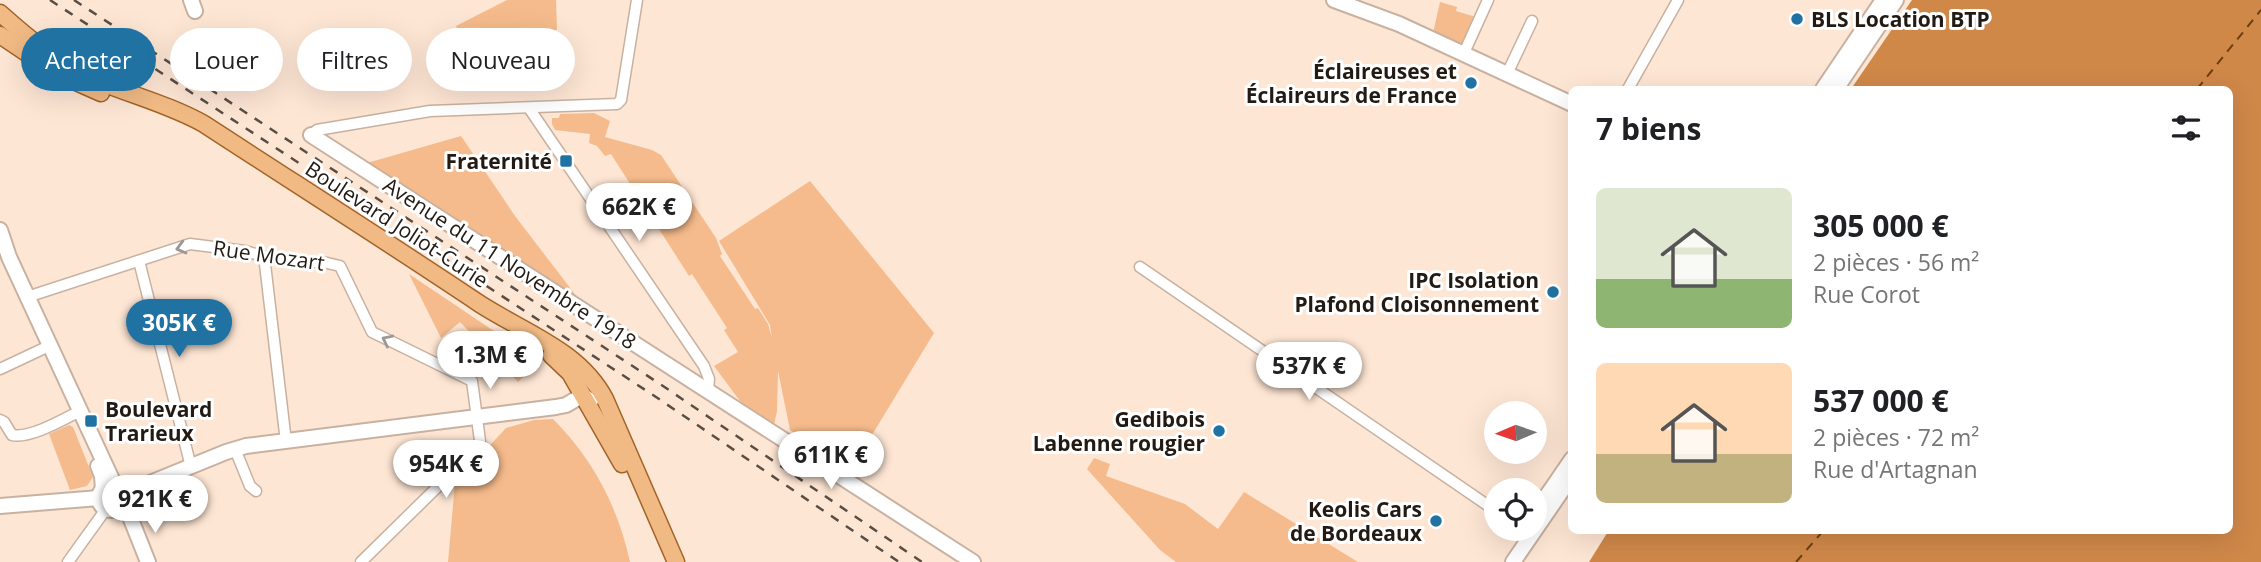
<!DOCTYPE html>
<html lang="fr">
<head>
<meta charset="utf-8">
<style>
  body { margin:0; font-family:"Open Sans",sans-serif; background:#f2f2f2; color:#202124; height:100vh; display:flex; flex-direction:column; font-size:26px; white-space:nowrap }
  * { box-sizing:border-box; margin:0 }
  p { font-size:23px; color:#757577 }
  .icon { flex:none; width:38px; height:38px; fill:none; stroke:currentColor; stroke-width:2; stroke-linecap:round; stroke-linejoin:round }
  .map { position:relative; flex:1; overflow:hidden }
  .drawer { position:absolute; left:1568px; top:86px; width:665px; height:448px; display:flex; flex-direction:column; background:#fff; border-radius:10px; box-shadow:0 7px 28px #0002 }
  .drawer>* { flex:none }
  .guide { position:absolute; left:21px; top:28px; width:665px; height:63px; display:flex; gap:14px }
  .needle { width:46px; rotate:268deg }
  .fabs { position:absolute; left:1484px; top:401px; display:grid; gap:14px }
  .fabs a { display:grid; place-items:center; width:63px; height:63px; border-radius:50%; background:#fff; box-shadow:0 7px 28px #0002; font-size:35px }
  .price { position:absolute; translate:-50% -60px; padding:0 16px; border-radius:24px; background:#fff; color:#222; font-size:23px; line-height:46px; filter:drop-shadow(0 2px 4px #0008) }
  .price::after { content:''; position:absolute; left:50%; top:42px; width:21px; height:16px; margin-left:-10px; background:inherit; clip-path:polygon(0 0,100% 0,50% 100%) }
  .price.active { background:#1f72a2; color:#fff }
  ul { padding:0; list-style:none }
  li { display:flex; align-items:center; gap:21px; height:175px; padding:0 28px }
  li span { display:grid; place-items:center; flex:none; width:196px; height:140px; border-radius:10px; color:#555 }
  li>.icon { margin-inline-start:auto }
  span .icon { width:84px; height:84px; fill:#fffc; stroke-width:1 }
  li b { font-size:30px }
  h2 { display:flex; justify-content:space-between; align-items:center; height:84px; padding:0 28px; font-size:30px }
  .chip { padding:0 24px; border-radius:32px; background:#fff; box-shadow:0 7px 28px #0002; font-size:24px; line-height:63px }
  .chip.active { background:#1f72a2; color:#fff }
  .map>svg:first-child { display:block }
  .green { fill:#f5bb8c }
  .water { fill:#d08849 }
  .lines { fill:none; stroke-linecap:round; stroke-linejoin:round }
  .ferry { stroke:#6d3e0d; stroke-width:2; stroke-dasharray:9 7; stroke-linecap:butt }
  .street-casing { stroke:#c8b1a0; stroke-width:13 }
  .secondary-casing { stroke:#c8b1a0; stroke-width:18 }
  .primary-casing { stroke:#a26428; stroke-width:19 }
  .street { stroke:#fff; stroke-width:10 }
  .secondary { stroke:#fff; stroke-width:14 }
  .primary { stroke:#f1ba85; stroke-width:16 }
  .rail { stroke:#5a4e44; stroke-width:2.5; stroke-dasharray:9 9; stroke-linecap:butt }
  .oneway { stroke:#9c9895 }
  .poi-dot { fill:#1f72a2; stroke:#fff; stroke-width:2.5 }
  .labels { text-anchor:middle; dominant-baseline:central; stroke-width:6; stroke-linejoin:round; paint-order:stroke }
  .poi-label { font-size:21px; font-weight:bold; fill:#221a13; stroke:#fff; text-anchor:end }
  .street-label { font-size:21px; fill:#221a13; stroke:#fff }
</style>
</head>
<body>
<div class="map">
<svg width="2261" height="562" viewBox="0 0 2261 562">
  <rect width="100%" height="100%" fill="#fee6d4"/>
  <g class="green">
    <polygon points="507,0 556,0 557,30 460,35 456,26"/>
    <polygon points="1440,2 1457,7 1456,11 1476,17 1464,45 1433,33"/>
    <polygon points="508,35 509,55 473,56 472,36"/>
    <polygon points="594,113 610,121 605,137 652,150 661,155 716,238 722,254 720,256 755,309 758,308 768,324 772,338 770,325 719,241 810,181 934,333 850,471 790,430 778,371 777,411 774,425 740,401 714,366 738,352 724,330 727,328 692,274 689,276 611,154 605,156 597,146 589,143 590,134 555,130 552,124 552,118 559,118 560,114"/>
    <polygon points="461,136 515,216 584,306 367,163"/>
    <polygon points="409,274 524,351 530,362 529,371 518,382 460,322 441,338"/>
    <path d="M 553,419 C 593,459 618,507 630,562 L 448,562 L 455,483 L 506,428 L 534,420 Z"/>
    <polygon points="69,425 73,427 93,477 87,486 70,490 49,434"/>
    <polygon points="1094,458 1110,464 1106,476 1185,504 1218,529 1244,492 1358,562 1176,562 1160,550 1087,469"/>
  </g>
  <polygon class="water" points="1912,0 2261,0 2261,562 1589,562 1609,530 2230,530 2230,89 1851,89"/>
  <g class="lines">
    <g class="ferry">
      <polyline points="2197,89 2261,10"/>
      <polyline points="1796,562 1824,530"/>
    </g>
    <defs>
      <g id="street">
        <polyline points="1464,53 1488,0"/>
        <polyline points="1507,74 1532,21"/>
        <polyline points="1628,89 1678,0"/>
        <polyline points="529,108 704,366 709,379 708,390"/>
        <polyline points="311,135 317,130 430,111 617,104 621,100 637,0"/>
        <polyline points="266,257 265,264 286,442"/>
        <polyline points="139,261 191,467"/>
        <polyline points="1140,267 1496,511"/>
        <polyline points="27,297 190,244 245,251 266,257 305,262 323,262 340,266 372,332 472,381 480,441 473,452 361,562"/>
        <polyline points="0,369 51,345"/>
        <path d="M 0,420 L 4,422 L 12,435 C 30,439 64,419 80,411"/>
        <polyline points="235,449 250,486 256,491"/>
        <polyline points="68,562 106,509"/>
      </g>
      <g id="secondary">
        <polyline points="191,0 195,11"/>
        <polyline points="1334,0 1399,24 1572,104"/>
        <polyline points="1823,89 1883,0"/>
        <polyline points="1836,89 1896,0"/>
        <polyline points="311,135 973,562"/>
        <polyline points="0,230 9,257 115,486"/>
        <polyline points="98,466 102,476 103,490"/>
        <circle cx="111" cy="498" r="12"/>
        <polyline points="123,494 226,452 246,446 556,407 566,405 583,395 591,401"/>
        <polyline points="123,499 148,562"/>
        <polyline points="0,506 99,498"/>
        <polyline points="1537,510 1572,459"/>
        <polyline points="1513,562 1572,476"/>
      </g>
      <g id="primary">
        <path d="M 0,13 C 29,39 62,66 98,81 C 134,96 170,105 204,124 C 296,184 389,243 480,304 C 525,333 579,350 605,399 L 676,562"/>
        <polyline points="0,35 58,74 101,93"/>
        <polyline points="551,355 570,373 622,464"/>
      </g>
    </defs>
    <use href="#street" class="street-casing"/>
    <use href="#secondary" class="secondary-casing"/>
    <use href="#primary" class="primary-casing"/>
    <use href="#street" class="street"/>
    <use href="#secondary" class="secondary"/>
    <use href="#primary" class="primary"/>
    <g class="rail">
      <polyline points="50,0 656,397 899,562"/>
      <polyline points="74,0 663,386 922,562"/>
    </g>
  </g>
  <defs><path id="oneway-chevron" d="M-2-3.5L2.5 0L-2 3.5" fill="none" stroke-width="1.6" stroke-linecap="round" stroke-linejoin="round" transform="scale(1.75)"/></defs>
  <g class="oneway">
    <use href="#oneway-chevron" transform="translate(181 248) rotate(165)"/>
    <use href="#oneway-chevron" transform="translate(387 340) rotate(-154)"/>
  </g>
  <g class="poi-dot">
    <circle cx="1797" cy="19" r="7"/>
    <circle cx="1471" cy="83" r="7"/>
    <rect x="559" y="154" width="14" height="14" rx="3.5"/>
    <circle cx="1553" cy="292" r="7"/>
    <rect x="84" y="414" width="14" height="14" rx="3.5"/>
    <circle cx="1219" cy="431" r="7"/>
    <circle cx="1436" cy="521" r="7"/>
  </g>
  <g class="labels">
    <g class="poi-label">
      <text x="1811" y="19" text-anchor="start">BLS Location BTP</text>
      <text x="1457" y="71">Éclaireuses et<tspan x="1457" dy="24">Éclaireurs de France</tspan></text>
      <text x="552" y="161">Fraternité</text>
      <text x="1539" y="280">IPC Isolation<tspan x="1539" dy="24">Plafond Cloisonnement</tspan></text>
      <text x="105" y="409" text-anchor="start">Boulevard<tspan x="105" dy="24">Trarieux</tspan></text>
      <text x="1205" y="419">Gedibois<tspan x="1205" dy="24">Labenne rougier</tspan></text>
      <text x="1422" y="509">Keolis Cars<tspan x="1422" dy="24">de Bordeaux</tspan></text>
    </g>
    <g class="street-label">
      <text transform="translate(397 224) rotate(33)">Boulevard Joliot-Curie</text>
      <text transform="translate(269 255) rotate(8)">Rue Mozart</text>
      <text transform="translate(510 263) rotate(33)">Avenue du 11 Novembre 1918</text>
    </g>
  </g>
</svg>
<div class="fabs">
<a><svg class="needle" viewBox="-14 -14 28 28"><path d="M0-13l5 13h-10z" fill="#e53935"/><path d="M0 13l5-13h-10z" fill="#757577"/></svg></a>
<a><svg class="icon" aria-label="locate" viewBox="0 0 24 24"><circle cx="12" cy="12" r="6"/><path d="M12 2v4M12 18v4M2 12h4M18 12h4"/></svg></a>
</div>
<b class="price" style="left:639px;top:243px">662K €</b>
<b class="price active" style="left:179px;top:359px">305K €</b>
<b class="price" style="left:490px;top:391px">1.3M €</b>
<b class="price" style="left:1309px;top:402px">537K €</b>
<b class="price" style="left:831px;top:491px">611K €</b>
<b class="price" style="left:446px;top:500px">954K €</b>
<b class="price" style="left:155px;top:535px">921K €</b>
<div class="guide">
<a class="chip active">Acheter</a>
<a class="chip">Louer</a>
<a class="chip">Filtres</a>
<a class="chip">Nouveau</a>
</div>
<section class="drawer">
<h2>7 biens<svg class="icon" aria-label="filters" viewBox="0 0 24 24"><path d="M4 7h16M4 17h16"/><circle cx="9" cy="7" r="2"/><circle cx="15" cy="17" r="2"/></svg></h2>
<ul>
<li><span style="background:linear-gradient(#dfe7d0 65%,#8fb573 0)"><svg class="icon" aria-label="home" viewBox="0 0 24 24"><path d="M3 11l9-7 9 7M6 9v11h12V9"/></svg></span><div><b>305 000 €</b><p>2 pièces · 56 m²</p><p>Rue Corot</p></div></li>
<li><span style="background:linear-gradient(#ffd9b3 65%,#c2b280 0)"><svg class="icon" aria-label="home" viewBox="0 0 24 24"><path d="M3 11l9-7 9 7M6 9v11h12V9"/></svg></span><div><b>537 000 €</b><p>2 pièces · 72 m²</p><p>Rue d'Artagnan</p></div></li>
</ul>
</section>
</div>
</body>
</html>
